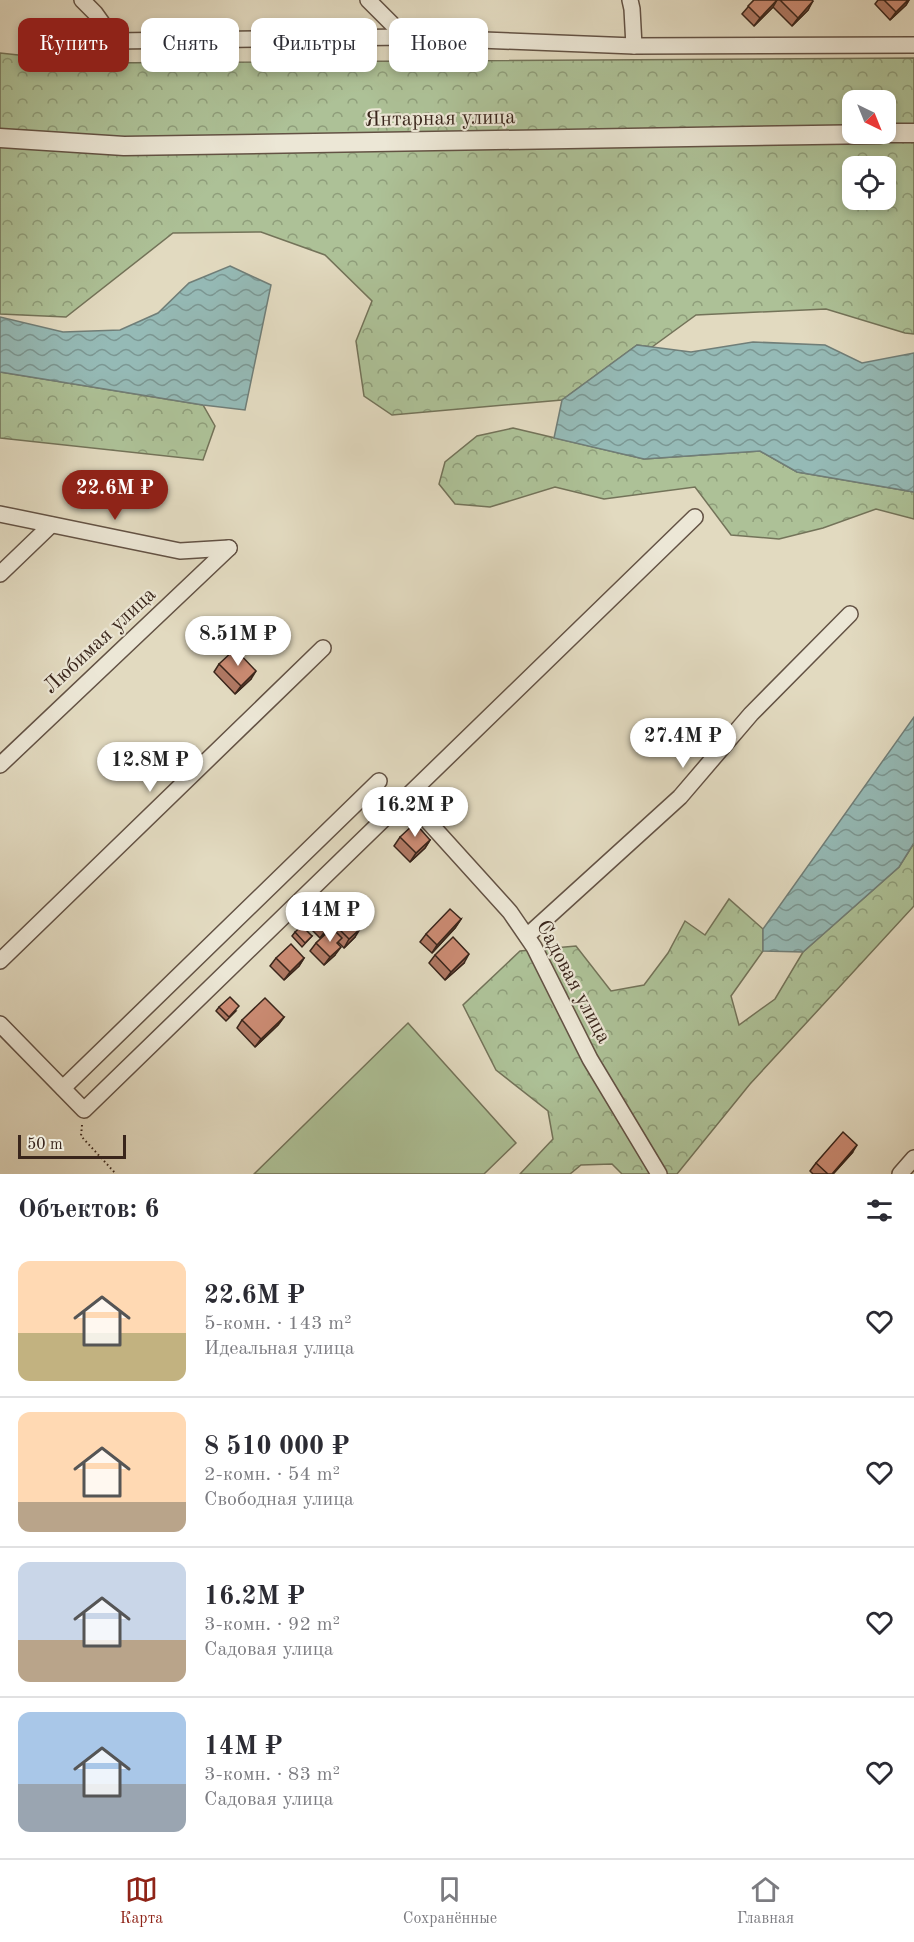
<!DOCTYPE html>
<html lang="ru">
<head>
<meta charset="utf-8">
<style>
  body { margin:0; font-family:"Old Standard TT",serif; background:#f2f2f3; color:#2b2b33; height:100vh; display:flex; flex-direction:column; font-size:22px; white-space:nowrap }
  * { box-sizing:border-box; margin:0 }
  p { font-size:20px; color:#7c7c81 }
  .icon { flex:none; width:33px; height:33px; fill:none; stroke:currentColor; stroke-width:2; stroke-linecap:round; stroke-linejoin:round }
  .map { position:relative; height:1174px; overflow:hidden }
  .panel { display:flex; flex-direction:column; background:#fff; flex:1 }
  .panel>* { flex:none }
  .banner { position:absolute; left:18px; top:18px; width:600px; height:54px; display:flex; gap:12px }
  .needle { width:39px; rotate:137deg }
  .buttons { position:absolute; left:842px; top:90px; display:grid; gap:12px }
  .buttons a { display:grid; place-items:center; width:54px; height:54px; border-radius:12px; background:#fff; box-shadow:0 3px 9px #0003; font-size:30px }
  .scale { position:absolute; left:18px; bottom:15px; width:108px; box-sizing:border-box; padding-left:6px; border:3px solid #39251b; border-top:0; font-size:16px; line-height:21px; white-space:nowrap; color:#39251b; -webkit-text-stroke:4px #ece7d6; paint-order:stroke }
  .price { position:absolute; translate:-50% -51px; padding:0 14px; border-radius:21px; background:#fff; color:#222; font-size:20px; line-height:39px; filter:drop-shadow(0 2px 3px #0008) }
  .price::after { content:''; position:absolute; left:50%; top:36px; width:18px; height:14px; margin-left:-9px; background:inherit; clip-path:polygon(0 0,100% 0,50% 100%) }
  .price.current { background:#8f2418; color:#fff }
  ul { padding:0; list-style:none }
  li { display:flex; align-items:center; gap:18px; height:150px; padding:0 18px }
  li+li { border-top:2px solid #e1e1e2 }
  li span { display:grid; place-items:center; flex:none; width:168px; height:120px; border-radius:12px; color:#555 }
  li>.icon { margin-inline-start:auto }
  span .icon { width:72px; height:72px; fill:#fffc; stroke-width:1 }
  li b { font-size:26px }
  h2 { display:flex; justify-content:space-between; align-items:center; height:72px; padding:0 18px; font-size:26px }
  .pill { padding:0 21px; border-radius:12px; background:#fff; box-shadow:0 3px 9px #0003; font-size:21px; line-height:54px }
  .pill.current { background:#8f2418; color:#fff }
  .tabs { display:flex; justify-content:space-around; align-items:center; height:84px; border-top:2px solid #e1e1e2; background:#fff; font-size:16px; color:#7c7c81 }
  .tabs a { display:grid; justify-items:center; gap:3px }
  .tabs .current { color:#8f2418 }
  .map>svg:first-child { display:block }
  .grass { fill:#adc197; stroke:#737359; stroke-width:1.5 }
  .forest { fill:url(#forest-crowns); stroke:#737359; stroke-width:1.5; fill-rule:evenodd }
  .water { fill:url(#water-waves); stroke:#707e78; stroke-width:1.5 }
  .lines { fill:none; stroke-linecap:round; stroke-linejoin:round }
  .minor-casing { stroke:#635244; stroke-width:18 }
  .tertiary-casing { stroke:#635244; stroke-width:21 }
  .path { stroke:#39251b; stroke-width:2; stroke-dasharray:1.5 3; stroke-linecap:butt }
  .minor { stroke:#ece7d6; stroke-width:15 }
  .tertiary { stroke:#ece7d6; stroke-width:18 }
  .wall { fill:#af7863; stroke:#39251b; stroke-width:1.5 }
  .shaded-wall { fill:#8e6150; stroke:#39251b; stroke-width:1.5 }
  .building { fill:#cb8b73; stroke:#39251b; stroke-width:1.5 }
  .labels { text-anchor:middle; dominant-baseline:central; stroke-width:4.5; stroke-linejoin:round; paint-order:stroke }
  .street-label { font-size:21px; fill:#39251b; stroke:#ece7d6 }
</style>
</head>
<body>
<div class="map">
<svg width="914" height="1174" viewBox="0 0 914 1174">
  <defs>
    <pattern id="forest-crowns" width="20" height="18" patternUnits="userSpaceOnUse" patternTransform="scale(1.5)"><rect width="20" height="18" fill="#adc197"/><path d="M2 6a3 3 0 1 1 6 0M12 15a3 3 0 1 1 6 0" fill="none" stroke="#8e9d7a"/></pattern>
    <pattern id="water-waves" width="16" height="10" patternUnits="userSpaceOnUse" patternTransform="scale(1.5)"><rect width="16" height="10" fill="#95bab6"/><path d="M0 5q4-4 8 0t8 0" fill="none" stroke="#7b9793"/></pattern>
  </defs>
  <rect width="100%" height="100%" fill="#e2dac0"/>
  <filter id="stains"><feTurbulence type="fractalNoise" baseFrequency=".00333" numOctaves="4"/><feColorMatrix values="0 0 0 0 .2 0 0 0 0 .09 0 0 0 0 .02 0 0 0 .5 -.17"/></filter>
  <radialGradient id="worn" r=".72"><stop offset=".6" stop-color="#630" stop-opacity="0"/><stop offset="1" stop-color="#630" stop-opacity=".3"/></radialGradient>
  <polygon class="grass" points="408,1023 516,1143 484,1174 254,1174"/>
  <g class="forest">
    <path d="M 0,53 L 92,63 L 914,58 L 914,334 L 905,333 L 826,309 L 696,315 L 652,347 L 637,345 L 562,400 L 392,415 L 364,396 L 356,341 L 372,301 L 325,255 L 261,232 L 173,233 L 66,317 L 0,314 ZM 852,100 L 885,100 L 885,134 L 852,134 ZM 852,166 L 885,166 L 885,200 L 852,200 Z"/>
    <polygon points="0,372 203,405 215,426 203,460 0,438"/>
    <polygon points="513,428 644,459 760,451 797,472 914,492 914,519 876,509 823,528 779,539 731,535 695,487 604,499 555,487 490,507 455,504 439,484 445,462 477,436"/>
    <polygon points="914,843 914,906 750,1084 677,1174 622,1174 612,1164 581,1165 570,1174 520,1174 553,1139 548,1111 496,1070 463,1005 520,951 576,946 611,991 644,985 668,953 685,921 705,935 729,899 763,929 763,951 731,996 739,1025 775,999 803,952 899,867"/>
  </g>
  <g class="water">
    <polygon points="230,266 271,285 245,410 203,405 0,372 0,317 63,332 120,330 158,313 189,283"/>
    <polygon points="753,342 825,345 862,363 914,353 914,492 797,472 760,451 644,459 554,438 562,400 637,345 691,352"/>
    <polygon points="914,717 914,843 899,867 803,952 763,951 763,929"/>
  </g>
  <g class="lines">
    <defs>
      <g id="minor">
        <polyline points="82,0 95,13 115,41 405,37 634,46 914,45"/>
        <polyline points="368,0 405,37"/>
        <polyline points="630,0 632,9 634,46"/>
        <polyline points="0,514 180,551 229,548"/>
        <polyline points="0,574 51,525"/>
        <polyline points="0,765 229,548"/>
        <polyline points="406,797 510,912 534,947 590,1059 659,1174"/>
        <polyline points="527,936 680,797 751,714 850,614"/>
        <polyline points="0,961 323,648"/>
        <polyline points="0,1024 84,1110 695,517"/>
        <polyline points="63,1088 379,781"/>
        <polyline points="900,1174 914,1158"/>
      </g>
      <g id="tertiary">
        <polyline points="885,133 914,133"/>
        <polyline points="0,138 124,146 880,134"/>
      </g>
    </defs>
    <use href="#minor" class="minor-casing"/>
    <use href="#tertiary" class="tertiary-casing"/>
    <polyline class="path" points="82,1125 81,1136 116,1174"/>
    <use href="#minor" class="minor"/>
    <use href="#tertiary" class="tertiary"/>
  </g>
  <g class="wall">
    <polygon points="754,0 812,0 808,10 792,26 773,7 754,26 742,14"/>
    <polygon points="878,0 909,0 906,5 890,20 875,4"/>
    <polygon points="219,664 251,679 235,694 214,672"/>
    <polygon points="400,837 430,840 425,848 410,862 394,846"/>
    <polygon points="335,902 355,937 344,948 338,942 335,955 324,965 310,951 316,943 328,932 320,938 310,928 316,920"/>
    <polygon points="461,919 455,928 432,953 420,942 426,934"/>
    <polygon points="295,932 312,936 302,947 292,936"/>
    <polygon points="435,955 464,963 445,980 429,963"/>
    <polygon points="276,958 304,958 299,966 284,980 270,966"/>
    <polygon points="219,1007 236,1011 226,1021 216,1011"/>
    <polygon points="284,1017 278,1025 255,1047 237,1028 242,1020"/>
    <polygon points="852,1153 833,1174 813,1174 810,1171 816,1163"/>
  </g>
  <g class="shaded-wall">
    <polygon points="777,0 773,7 754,26 760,18"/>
    <polygon points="908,0 909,0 906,5 890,20 896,12"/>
    <polygon points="813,1 808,10 792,26 798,18"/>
    <polygon points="256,671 251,679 235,694 241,686"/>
    <polygon points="430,840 425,848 410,862 416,853"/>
    <polygon points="461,919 455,928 432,953 437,945"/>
    <polygon points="333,923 328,931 320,938 326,930"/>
    <polygon points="360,929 355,937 344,948 349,939"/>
    <polygon points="341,947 335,955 324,965 330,957"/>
    <polygon points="469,954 464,963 445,980 451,972"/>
    <polygon points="304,958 299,966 284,980 290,972"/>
    <polygon points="284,1017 278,1025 255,1047 261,1039"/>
    <polygon points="857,1145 852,1153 833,1174 832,1174"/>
  </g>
  <g class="building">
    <polygon points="754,0 777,0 760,18 748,6"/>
    <polygon points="780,0 812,0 813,1 798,18"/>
    <polygon points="884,0 908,0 896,12"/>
    <polygon points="235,649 256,671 241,686 219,664"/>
    <polygon points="415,823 430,840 416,853 400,837"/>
    <polygon points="335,902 360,929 349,939 333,923 326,930 316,920"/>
    <polygon points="450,909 461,919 437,945 426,934"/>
    <polygon points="302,926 312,936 305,943 295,932"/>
    <polygon points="332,928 342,938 337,943 341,947 330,957 316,943"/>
    <polygon points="453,937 469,954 451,972 435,955"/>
    <polygon points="291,944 304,958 290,972 276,958"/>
    <polygon points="230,997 239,1006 229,1017 219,1007"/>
    <polygon points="265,998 284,1017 261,1039 242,1020"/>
    <polygon points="843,1132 857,1145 832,1174 828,1174 816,1163"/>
  </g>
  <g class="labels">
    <g class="street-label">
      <text transform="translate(440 119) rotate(-1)">Янтарная улица</text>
      <text transform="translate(100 641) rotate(-43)">Любимая улица</text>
      <text transform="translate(573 982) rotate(62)">Садовая улица</text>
    </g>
  </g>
  <rect width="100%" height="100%" filter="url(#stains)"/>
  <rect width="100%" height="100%" fill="url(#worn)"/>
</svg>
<div class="buttons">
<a><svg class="needle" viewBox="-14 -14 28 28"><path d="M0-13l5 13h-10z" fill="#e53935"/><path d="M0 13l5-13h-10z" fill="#7c7c81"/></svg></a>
<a><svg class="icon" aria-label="locate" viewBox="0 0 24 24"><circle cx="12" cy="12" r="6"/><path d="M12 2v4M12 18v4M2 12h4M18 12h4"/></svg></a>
</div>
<div class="scale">50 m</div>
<b class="price current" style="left:115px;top:521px">22.6M ₽</b>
<b class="price" style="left:238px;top:667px">8.51M ₽</b>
<b class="price" style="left:683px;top:769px">27.4M ₽</b>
<b class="price" style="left:150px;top:793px">12.8M ₽</b>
<b class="price" style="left:415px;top:838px">16.2M ₽</b>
<b class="price" style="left:330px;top:943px">14M ₽</b>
<div class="banner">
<a class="pill current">Купить</a>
<a class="pill">Снять</a>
<a class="pill">Фильтры</a>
<a class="pill">Новое</a>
</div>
</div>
<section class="panel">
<h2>Объектов: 6<svg class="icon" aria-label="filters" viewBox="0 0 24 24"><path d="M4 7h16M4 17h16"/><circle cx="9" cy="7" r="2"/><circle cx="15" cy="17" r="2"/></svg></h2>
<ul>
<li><span style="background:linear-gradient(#ffd9b3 60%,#c2b280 0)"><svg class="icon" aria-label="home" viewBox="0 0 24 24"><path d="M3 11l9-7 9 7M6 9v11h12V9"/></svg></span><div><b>22.6M ₽</b><p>5-комн. · 143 m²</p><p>Идеальная улица</p></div><svg class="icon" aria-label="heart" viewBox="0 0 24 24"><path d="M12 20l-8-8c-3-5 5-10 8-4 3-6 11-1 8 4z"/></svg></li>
<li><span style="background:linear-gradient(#ffd9b3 75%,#b9a48a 0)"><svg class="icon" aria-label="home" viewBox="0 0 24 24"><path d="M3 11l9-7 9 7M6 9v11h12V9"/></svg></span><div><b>8 510 000 ₽</b><p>2-комн. · 54 m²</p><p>Свободная улица</p></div><svg class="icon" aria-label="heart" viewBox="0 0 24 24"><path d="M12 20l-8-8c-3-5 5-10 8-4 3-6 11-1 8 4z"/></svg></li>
<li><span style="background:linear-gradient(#c9d6e8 65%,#b9a48a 0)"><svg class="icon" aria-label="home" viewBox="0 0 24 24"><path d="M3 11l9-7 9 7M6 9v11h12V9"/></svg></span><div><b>16.2M ₽</b><p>3-комн. · 92 m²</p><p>Садовая улица</p></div><svg class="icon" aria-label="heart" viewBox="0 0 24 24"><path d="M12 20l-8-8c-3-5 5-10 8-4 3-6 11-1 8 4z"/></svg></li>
<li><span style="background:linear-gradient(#a9c7e8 60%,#9aa5b1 0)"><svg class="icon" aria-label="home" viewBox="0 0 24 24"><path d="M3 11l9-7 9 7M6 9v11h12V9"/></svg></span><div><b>14M ₽</b><p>3-комн. · 83 m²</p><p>Садовая улица</p></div><svg class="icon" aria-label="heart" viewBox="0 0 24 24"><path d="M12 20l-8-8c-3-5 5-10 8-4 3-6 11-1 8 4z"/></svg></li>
</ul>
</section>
<nav class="tabs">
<a class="current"><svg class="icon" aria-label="map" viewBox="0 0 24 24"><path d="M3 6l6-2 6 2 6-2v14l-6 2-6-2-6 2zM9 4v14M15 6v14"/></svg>Карта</a>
<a><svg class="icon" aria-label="saved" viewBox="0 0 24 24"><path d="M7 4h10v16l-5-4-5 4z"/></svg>Сохранённые</a>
<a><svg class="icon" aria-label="home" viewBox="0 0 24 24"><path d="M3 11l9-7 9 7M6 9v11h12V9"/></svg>Главная</a>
</nav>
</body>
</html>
